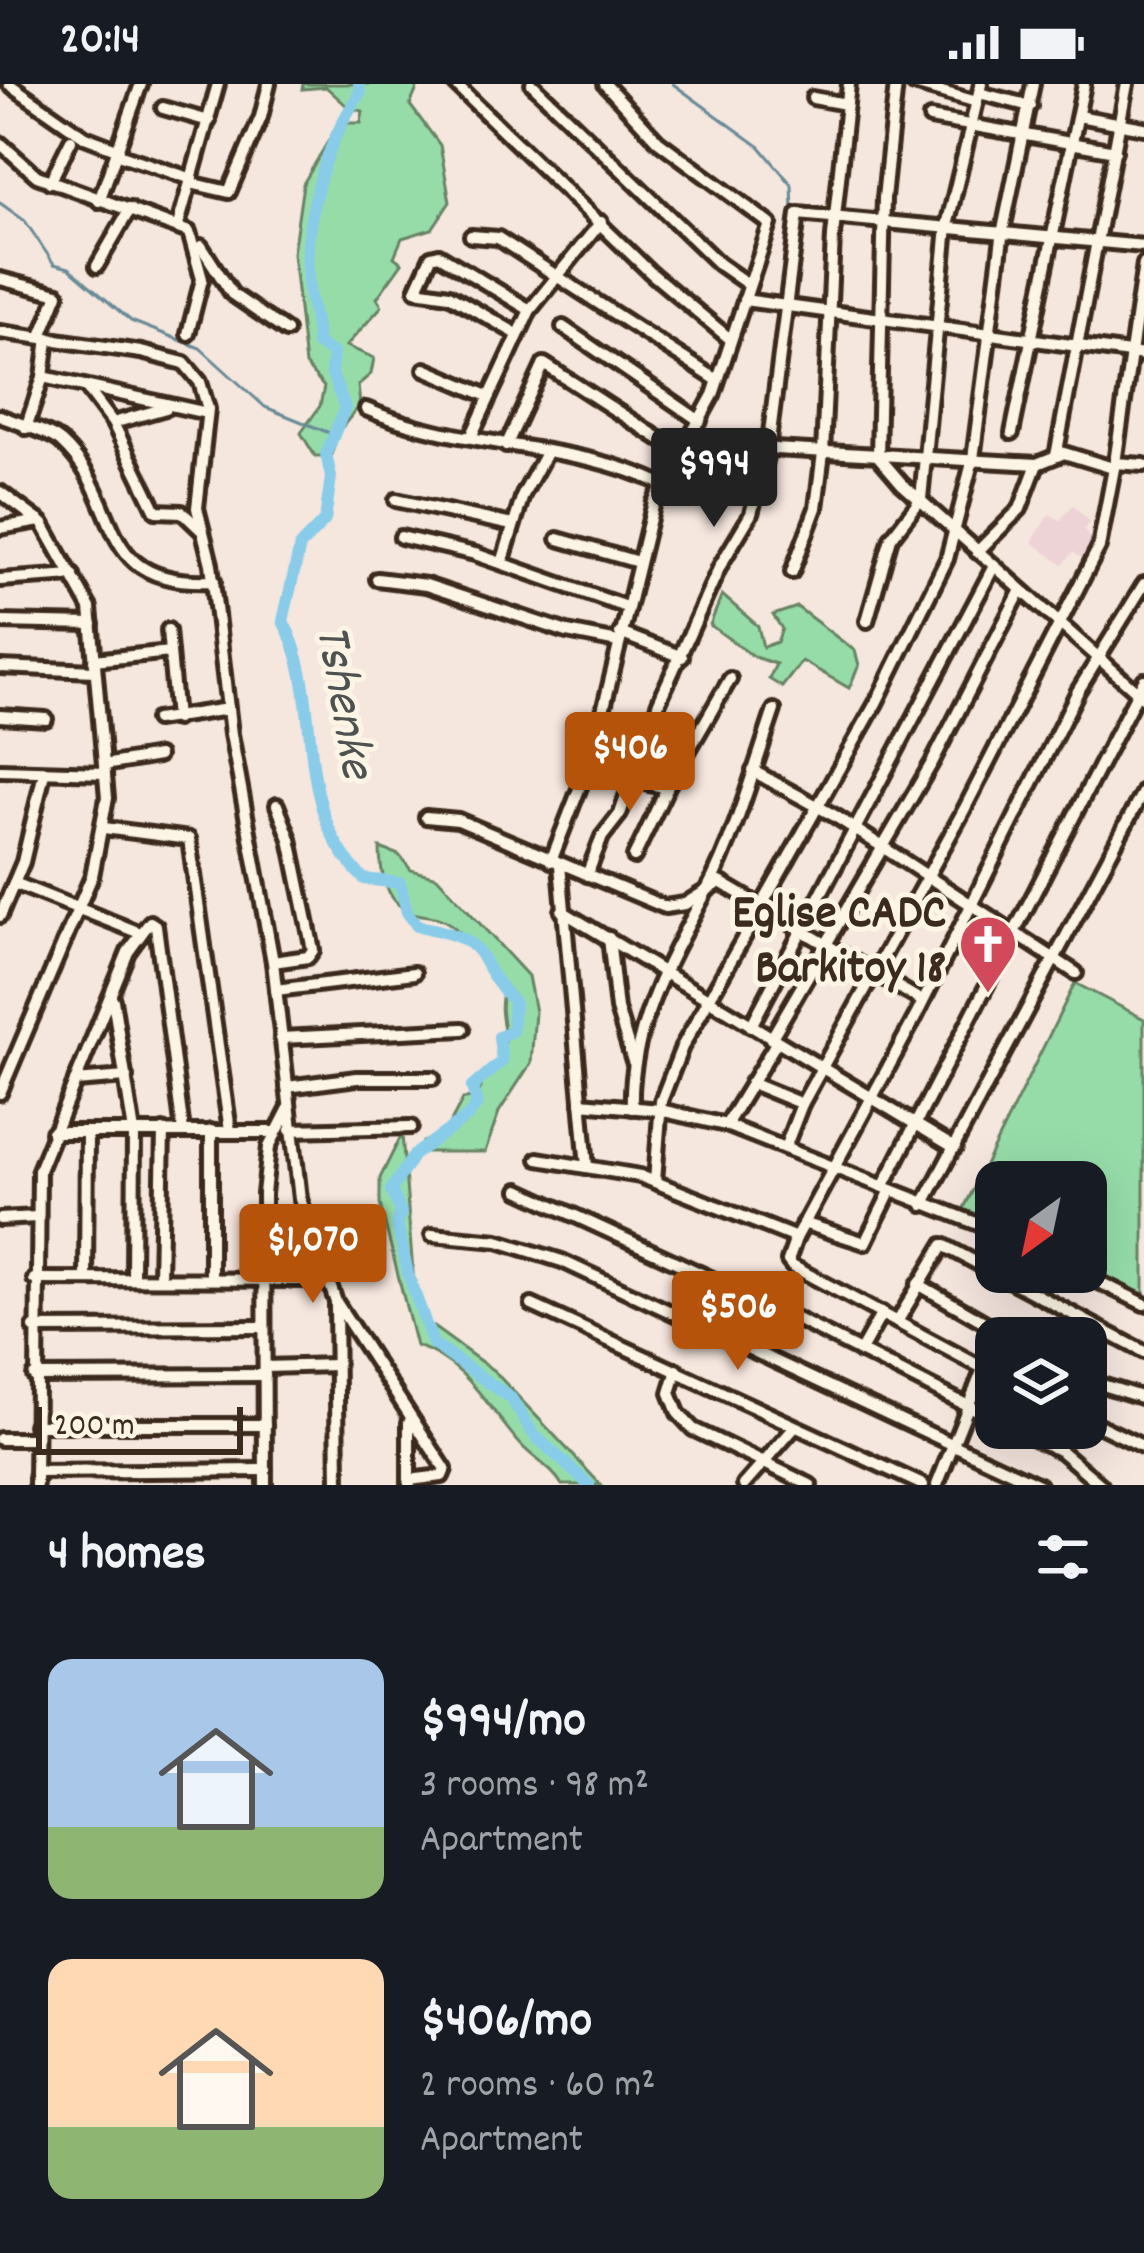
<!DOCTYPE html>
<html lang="en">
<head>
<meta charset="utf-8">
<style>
  body { margin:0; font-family:Dekko,sans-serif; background:#20242c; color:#f1f3f6; height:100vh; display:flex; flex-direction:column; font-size:45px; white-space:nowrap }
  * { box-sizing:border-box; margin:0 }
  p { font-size:39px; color:#9ea1a6 }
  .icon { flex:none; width:66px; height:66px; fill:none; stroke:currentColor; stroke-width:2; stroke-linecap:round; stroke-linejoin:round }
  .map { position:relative; height:1401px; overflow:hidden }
  .drawer { display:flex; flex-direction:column; background:#171b24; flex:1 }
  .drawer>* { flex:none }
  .needle { width:78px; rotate:213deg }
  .fabs { position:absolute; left:975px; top:1077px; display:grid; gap:24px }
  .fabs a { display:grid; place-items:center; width:132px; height:132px; border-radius:24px; background:#171b24; box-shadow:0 12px 48px #0002; font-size:60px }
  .scale { position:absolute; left:36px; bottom:30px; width:207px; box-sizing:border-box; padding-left:12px; border:6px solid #3b2a1e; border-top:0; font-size:33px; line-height:42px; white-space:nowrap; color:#3b2a1e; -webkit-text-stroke:9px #fcf5e5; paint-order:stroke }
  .price { position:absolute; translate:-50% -102px; padding:0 27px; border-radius:12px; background:#b45309; color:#fff; font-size:39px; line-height:78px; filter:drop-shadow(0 3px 6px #0008) }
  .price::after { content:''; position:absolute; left:50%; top:72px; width:36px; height:27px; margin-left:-18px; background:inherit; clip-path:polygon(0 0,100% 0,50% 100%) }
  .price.on { background:#222; color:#fff }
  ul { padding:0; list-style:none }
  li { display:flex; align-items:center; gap:36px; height:300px; padding:0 48px }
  li span { display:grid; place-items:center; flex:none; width:336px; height:240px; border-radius:24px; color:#555 }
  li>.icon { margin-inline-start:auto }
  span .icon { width:144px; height:144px; fill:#fffc; stroke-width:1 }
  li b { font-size:51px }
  h2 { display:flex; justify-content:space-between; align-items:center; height:144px; padding:0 48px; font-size:51px }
  .status { display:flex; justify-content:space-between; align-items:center; height:84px; padding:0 60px; background:#171b24; direction:ltr }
  .status svg { height:33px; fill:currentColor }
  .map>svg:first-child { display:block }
  .built { fill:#edd3d6 }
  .green { fill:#96dca9; stroke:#688364; stroke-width:3 }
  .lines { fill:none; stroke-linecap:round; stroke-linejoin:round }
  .stream { stroke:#698b98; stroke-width:3 }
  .river { stroke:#88cce9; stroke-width:12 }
  .minor-casing { stroke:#3b2a1e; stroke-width:20 }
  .minor { stroke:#fcf5e5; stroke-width:10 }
  .labels { text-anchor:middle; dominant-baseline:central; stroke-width:10; stroke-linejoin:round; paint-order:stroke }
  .poi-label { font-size:48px; font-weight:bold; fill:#3b2a1e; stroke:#fcf5e5; text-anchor:end }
  .water-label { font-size:51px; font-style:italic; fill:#4e5251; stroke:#fcf5e5 }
</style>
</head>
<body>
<div class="status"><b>20:14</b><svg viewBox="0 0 49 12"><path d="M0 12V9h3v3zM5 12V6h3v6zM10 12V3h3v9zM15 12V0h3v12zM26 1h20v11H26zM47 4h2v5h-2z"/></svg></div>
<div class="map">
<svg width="1144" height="1401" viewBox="0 0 1144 1401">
  <rect width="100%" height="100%" fill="#f5e6de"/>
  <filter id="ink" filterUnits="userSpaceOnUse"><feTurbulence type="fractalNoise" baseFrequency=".00833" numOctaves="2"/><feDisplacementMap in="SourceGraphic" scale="24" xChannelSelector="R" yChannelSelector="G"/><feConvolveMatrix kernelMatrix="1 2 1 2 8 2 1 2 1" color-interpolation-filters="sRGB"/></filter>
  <g filter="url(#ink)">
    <polygon class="built" points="1073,421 1090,438 1084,445 1097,466 1090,480 1073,468 1063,481 1032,458 1049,430 1060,436"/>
    <g class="green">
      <polygon points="303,0 419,0 410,21 440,61 450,118 432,145 402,154 394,173 402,179 377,214 382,222 346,262 374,274 371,290 358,301 360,321 339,347 331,372 315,372 301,349 320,322 324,303 305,281 293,169 303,100 339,39 361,39 363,27 348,23 326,3 302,5"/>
      <polygon points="722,511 758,542 763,563 777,558 782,545 773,531 797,523 855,567 859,581 849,604 802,577 782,603 769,595 776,580 754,573 710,541"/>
      <path d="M 380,764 L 399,771 L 411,786 L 437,793 L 528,892 L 535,928 L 531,979 L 499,1028 L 485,1068 L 421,1068 L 423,1058 L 444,1051 L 463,1015 L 476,1014 L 485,992 L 498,984 C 513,949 496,937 503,908 C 488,884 472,856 450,840 C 438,831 426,833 413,829 C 386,820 380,788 380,764 Z"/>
      <polygon points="1075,899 1144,935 1144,1215 1086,1187 1086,1098 996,1098 996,1143 963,1126"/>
      <path d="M 402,1050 L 415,1213 L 425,1237 L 494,1287 L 601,1401 L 562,1401 C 553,1385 534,1375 521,1361 C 488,1324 466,1277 416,1262 L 380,1120 L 380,1094 Z"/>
    </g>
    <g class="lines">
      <g class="stream">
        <polyline points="673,0 760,63 792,101 793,129"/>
        <polyline points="0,119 25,137 54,180 69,184 131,237 200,264 265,323 332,350"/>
      </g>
      <path class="river" d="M 359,0 L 360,9 C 324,62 301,140 309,205 C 311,225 318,239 317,260 L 333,269 L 331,288 L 345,324 L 326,370 L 331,393 L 325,436 L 300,462 L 283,537 C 327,616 288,722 364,795 L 400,799 L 407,828 L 417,842 C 499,857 467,870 514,918 L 512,947 L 499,953 L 502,977 L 472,1003 L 477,1020 L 468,1032 L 414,1071 L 391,1106 L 401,1128 L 397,1139 L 408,1190 L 433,1260 L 511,1314 L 534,1351 L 589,1401"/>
      <defs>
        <g id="minor">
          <polyline points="9,0 85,53 119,66"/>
          <polyline points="455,0 651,189 730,255"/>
          <polyline points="532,0 719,180 749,201"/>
          <polyline points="896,0 884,114 878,372 902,400 1144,614"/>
          <polyline points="914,0 977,18"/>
          <polyline points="979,9 1030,22"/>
          <polyline points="813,14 846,20"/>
          <polyline points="163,24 209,37"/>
          <polyline points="1078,32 1144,44"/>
          <polyline points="930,34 1115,67"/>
          <polyline points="0,59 37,92 189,148 202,195 188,250"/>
          <polyline points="118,70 192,95"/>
          <polyline points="50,98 71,56"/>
          <polyline points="190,99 229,108 261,33 269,0"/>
          <polyline points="99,117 141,0"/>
          <polyline points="178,141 218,0"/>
          <polyline points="471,152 498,154 717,296"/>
          <polyline points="201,162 232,210 286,247"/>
          <polyline points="1144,180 1115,379 1144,381"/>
          <polyline points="97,182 130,125"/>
          <polyline points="0,195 58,210 41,252"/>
          <polyline points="744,216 1144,271"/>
          <polyline points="563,243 700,337"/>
          <polyline points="0,248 141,268 184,279 200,298 208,325 197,424 211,480 231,650 273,878 300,1115 336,1218 445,1385 442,1392 409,1396"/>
          <polyline points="517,250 449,211 416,206 431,173 439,171 530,226"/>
          <polyline points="425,285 488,312"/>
          <polyline points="43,293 207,329"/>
          <polyline points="89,307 113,339 156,427 182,428 203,448"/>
          <path d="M 366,325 C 460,366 571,356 664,401"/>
          <path d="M 0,332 C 17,340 47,346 61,358 C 127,418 90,503 214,497"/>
          <polyline points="113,339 166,324"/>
          <polyline points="26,344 43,293 48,254"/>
          <polyline points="1012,349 1084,0"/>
          <polyline points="471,353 530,226 601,138"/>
          <polyline points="689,360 1037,380 1064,369 1113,384"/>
          <polyline points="506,362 544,280 683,370"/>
          <polyline points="1056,372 1127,0"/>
          <polyline points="0,408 43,440 90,524 107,714 92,792 0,1009"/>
          <polyline points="396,416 512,441"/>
          <polyline points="0,444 40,437"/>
          <polyline points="401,453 475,470 626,523"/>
          <polyline points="558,455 638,478"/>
          <polyline points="977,468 1020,425 1037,380"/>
          <polyline points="502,479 523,411 546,369"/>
          <polyline points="792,488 816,424 823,369 833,152 849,0"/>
          <polyline points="377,495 426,501 567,548 618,558"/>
          <polyline points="0,496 73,491"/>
          <polyline points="867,537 891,454 921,415 947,142 981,0"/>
          <polyline points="0,538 92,540"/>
          <polyline points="168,546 176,635"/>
          <polyline points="620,549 682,573"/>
          <polyline points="94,576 170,568"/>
          <polyline points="0,583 95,587"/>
          <polyline points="0,632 46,635"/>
          <polyline points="156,636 228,625"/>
          <polyline points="104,681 158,672"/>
          <polyline points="0,686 105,689"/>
          <polyline points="753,687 835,732 1076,889"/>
          <polyline points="632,696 667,704 730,595"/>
          <polyline points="426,733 458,736 665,823 685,820 720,798 922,917"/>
          <polyline points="104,744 189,755 230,1047"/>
          <polyline points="634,773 667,704"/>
          <polyline points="551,777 592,672 654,418 713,311 770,140 658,57 605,0"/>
          <polyline points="560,781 587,1083"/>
          <polyline points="587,791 602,753 620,730 659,618 720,482 751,430 768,365 798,130 1144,162"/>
          <polyline points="14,799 140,849"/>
          <polyline points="562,827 955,1064"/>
          <polyline points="0,832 23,778 44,689"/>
          <polyline points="609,854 617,925 633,977"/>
          <polyline points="273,878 308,873 313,866 290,755 277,721"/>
          <polyline points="276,906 414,889"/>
          <polyline points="113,916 134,1048 133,1193"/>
          <polyline points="751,942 994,482"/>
          <polyline points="281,954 463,945"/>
          <polyline points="771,955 933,677 1021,506"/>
          <polyline points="75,997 126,993"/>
          <polyline points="751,999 802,1020"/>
          <polyline points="287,1003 357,994 433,994"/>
          <polyline points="581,1019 660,1026 726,1041 996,1147"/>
          <path d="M 632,1024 C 629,946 670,874 706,808 C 735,752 754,685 774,626"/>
          <polyline points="726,1041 776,959"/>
          <polyline points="290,1046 411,1043"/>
          <polyline points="52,1048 276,1048"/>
          <polyline points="785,1064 802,1020 964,726 1099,463 1115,379"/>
          <polyline points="538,1075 640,1092 796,1154 788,1177 792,1182 996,1291"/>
          <polyline points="655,1098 661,1017 682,963 876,619 947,475 973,375 1003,146 1033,0"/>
          <polyline points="883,1103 1144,596"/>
          <polyline points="519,1106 771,1222 996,1336"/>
          <polyline points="923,1121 1144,706"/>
          <polyline points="0,1135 37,1133"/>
          <polyline points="803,1139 865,1159 891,1106"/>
          <polyline points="432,1151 498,1157 562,1177 1039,1401"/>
          <polyline points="796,1154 916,932 1078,607 1144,500"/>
          <polyline points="1079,1188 1144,1220"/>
          <polyline points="86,1194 87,1049"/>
          <polyline points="160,1194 163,1047"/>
          <polyline points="211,1194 211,1047"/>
          <polyline points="34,1195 326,1196"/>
          <polyline points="918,1200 1012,1254"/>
          <polyline points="336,1221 338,1401"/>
          <polyline points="532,1221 923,1401"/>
          <polyline points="897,1238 943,1161 1144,1268"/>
          <polyline points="34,1244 264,1243"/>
          <polyline points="860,1268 882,1229"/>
          <polyline points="265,1283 336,1281"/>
          <polyline points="677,1286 670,1309 678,1329 693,1345 810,1401"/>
          <polyline points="34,1292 265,1291"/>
          <polyline points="1086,1296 1144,1314"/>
          <polyline points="1086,1335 1144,1363"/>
          <polyline points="409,1338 409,1401"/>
          <polyline points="35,1341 265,1341"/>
          <polyline points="1013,1344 1061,1367 1101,1401"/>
          <polyline points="0,1355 35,1355"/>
          <polyline points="36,1388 265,1386"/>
          <polyline points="36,1401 39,1086 128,868 150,838 156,842 183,1047"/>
          <polyline points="265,1401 264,1110 269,1063 288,1026"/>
          <polyline points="744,1401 795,1343"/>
          <polyline points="937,1401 983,1285"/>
        </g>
      </defs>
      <use href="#minor" class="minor-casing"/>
      <use href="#minor" class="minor"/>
    </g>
  </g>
  <defs>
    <symbol id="church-pin" viewBox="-11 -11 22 30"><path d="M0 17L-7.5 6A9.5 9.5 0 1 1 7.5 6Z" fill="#d1495b" stroke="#fcf5e5"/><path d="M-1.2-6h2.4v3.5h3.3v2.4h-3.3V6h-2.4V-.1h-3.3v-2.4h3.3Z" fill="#fff"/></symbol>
  </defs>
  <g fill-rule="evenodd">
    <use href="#church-pin" x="955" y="827" width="66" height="90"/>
  </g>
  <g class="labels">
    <g class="poi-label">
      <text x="946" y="832">Eglise CADC<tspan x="946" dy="55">Barkitoy 18</tspan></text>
    </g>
    <g class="water-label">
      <text transform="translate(341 618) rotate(80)">Tshenke</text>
    </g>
  </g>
</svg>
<div class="fabs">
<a><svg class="needle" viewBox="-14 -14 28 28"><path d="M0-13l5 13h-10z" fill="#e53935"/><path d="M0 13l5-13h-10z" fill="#9ea1a6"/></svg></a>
<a><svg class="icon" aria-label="layers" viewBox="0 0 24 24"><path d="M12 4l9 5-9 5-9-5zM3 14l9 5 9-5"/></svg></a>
</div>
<div class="scale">200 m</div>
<b class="price on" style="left:714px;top:446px">$994</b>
<b class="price" style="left:630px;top:730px">$406</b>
<b class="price" style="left:313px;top:1222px">$1,070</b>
<b class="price" style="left:738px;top:1289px">$506</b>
</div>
<section class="drawer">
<h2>4 homes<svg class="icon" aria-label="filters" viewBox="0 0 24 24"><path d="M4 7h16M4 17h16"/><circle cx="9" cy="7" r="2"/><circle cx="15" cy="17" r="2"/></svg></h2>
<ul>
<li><span style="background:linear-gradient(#a9c7e8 70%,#8fb573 0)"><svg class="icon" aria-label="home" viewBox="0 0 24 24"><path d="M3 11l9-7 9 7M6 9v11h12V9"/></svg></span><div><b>$994/mo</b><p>3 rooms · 98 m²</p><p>Apartment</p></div></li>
<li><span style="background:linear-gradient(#ffd9b3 70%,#8fb573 0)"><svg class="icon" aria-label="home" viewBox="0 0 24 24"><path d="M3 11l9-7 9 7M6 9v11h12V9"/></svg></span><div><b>$406/mo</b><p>2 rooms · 60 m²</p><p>Apartment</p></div></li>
</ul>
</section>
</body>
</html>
